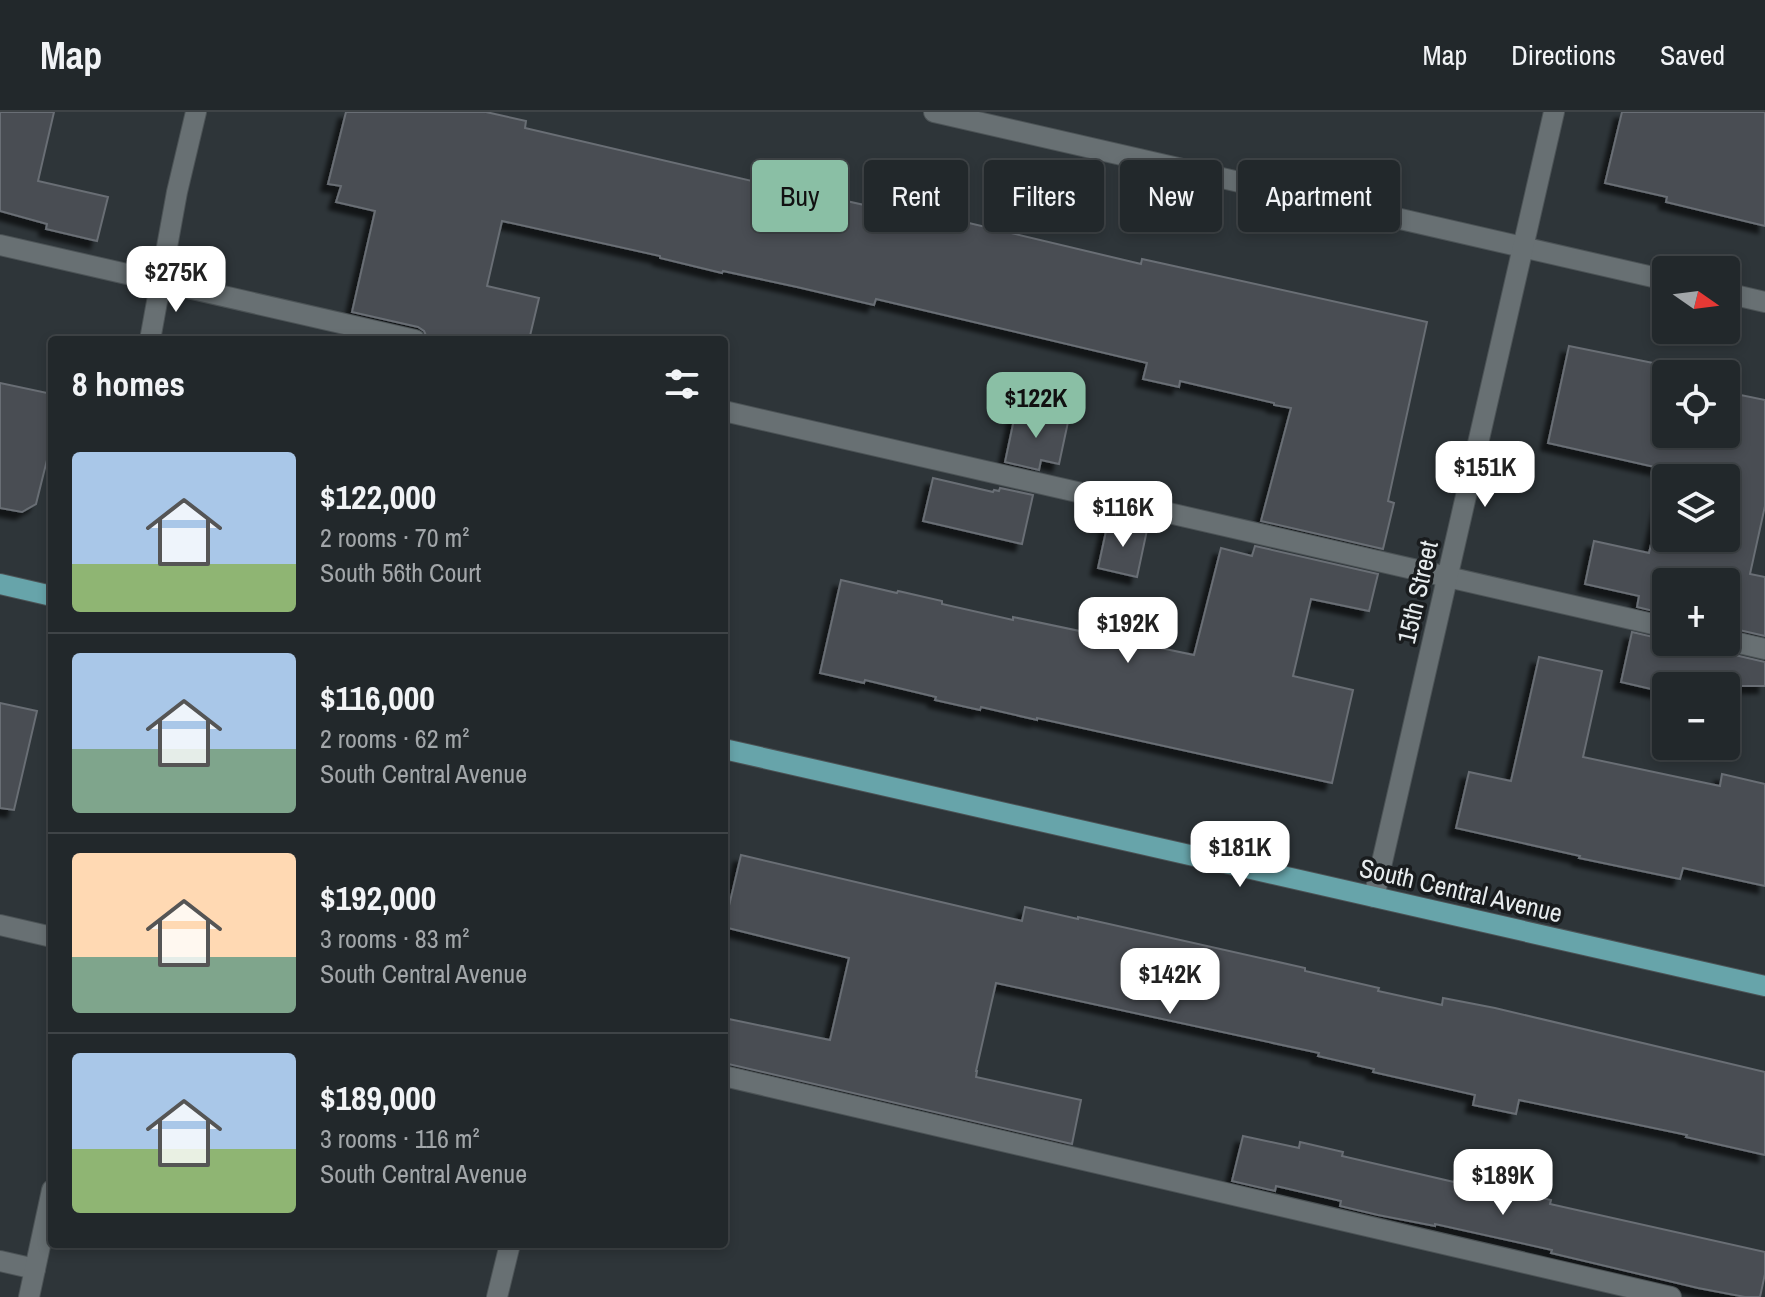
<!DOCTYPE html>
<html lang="en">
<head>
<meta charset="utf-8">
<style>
  body { margin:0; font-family:"Archivo Narrow",sans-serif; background:#2e3437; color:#f1f3f6; height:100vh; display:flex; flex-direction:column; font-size:30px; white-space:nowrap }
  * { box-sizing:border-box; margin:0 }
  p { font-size:26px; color:#a2a6a9 }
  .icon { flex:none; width:44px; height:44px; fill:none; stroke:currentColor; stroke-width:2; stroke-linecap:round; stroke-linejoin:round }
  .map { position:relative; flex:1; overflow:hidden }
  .sheet { position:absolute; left:48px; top:224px; width:680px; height:912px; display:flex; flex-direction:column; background:#22282b; border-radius:8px; box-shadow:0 4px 12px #0003,0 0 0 2px #3f4447 }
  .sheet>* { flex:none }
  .top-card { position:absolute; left:752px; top:48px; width:760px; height:72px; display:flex; gap:16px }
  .needle { width:52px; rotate:104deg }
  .fabs { position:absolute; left:1652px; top:144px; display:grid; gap:16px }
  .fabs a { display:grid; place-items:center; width:88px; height:88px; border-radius:8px; background:#22282b; box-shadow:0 4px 12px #0003,0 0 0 2px #3f4447; font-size:40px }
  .price { position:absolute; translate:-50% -68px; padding:0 18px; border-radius:16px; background:#fff; color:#222; font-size:26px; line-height:52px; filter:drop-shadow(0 2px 4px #0008) }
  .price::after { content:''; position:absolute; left:50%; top:48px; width:24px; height:18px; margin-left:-12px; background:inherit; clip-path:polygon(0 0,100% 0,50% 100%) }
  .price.current { background:#8abfa5; color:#111 }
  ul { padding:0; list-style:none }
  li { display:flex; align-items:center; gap:24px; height:200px; padding:0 24px }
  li+li { border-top:2px solid #3f4447 }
  li span { display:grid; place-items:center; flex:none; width:224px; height:160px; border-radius:8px; color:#555 }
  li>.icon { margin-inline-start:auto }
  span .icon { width:96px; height:96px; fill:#fffc; stroke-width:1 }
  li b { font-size:34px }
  h2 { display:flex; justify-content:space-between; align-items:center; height:96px; padding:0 24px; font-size:34px }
  .pill { padding:0 28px; border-radius:8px; background:#22282b; box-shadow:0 4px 12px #0003,0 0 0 2px #3f4447; font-size:28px; line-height:72px }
  .pill.current { background:#8abfa5; color:#111 }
  header { display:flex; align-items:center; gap:48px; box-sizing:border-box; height:112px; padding:0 40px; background:#22282b; border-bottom:2px solid #3f4447 }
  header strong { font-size:38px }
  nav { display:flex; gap:44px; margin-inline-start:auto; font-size:28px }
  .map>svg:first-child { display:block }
  .building { fill:#484d52; stroke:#696e74; stroke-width:2; filter:url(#shadow) }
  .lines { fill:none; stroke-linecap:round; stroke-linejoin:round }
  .minor-casing { stroke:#4c5356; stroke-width:22 }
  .major-casing { stroke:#4c5356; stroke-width:22 }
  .minor { stroke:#687073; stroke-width:20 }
  .major { stroke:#67a4aa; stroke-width:20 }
  .labels { text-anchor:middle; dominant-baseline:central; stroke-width:7; stroke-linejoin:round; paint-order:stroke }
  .street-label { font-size:26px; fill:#e7ecee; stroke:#191c1e }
</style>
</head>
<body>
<header>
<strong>Map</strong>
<nav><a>Map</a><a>Directions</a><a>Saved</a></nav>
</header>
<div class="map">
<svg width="1765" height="1185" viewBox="0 0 1765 1185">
  <defs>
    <filter id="shadow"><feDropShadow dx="-7" dy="7" stdDeviation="2" flood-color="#0009"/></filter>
  </defs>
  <rect width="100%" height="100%" fill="#2e3539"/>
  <g class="building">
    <polygon points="0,0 54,0 38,69 108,85 97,129 46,117 47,112 0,99"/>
    <polygon points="346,0 486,0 526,9 525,16 756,70 757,69 909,103 910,97 1141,152 1142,147 1427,210 1388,389 1394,391 1383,437 1261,409 1291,296 1274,293 1274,291 1180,269 1179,275 1143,267 1147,251 876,187 874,193 797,175 723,159 722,161 660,146 660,144 502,109 487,174 539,186 529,228 428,228 424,219 418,215 352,200 375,99 336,90 341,74 328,72"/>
    <polygon points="1622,0 1765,0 1765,114 1666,90 1667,85 1605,71"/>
    <polygon points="1569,234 1678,256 1676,262 1666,262 1666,322 1726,322 1726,280 1765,288 1765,394 1750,462 1765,465 1765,524 1726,515 1726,470 1666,470 1666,502 1637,495 1639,484 1585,472 1594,429 1649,441 1666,367 1666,426 1726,426 1726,366 1666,366 1668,358 1548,331"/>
    <polygon points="0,271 52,282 52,328 36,392 22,400 0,396"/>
    <polygon points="1016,298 1068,310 1059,352 1041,348 1039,358 1005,350"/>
    <polygon points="933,366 993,380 994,378 999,379 1000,376 1033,383 1022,432 923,409"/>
    <polygon points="1108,410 1147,418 1137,465 1098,456"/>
    <polygon points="1255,434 1378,462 1369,499 1311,487 1293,564 1353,578 1332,671 1037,606 1037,608 981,595 980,598 935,588 936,585 865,568 864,571 820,561 841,468 897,481 898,479 942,489 942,492 1013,508 1013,505 1194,543 1221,436 1252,444"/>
    <polygon points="1632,520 1666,528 1666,530 1713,530 1717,537 1722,540 1765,550 1765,574 1665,574 1664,580 1621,570"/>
    <polygon points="1539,545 1602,559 1583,645 1720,674 1722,662 1765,672 1765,774 1683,756 1680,767 1579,746 1580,744 1456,716 1469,660 1511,669"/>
    <polygon points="0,591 37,599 14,698 0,696"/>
    <polygon points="741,743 1022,809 1025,795 1078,807 1078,805 1305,856 1305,859 1379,876 1378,879 1442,893 1443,886 1495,896 1765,960 1765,1043 1686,1025 1687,1023 1519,988 1516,1002 1473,993 1475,983 1373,960 1374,957 1318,944 1319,941 996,871 976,959 977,959 976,965 1081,988 1072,1032 724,951 724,906 830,928 849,846 724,815"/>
    <polygon points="1243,1024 1299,1036 1300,1030 1343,1040 1342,1044 1454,1070 1455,1067 1551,1088 1550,1092 1765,1140 1765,1162 1760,1185 1745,1185 1698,1176 1551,1141 1552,1138 1435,1112 1435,1114 1378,1103 1340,1094 1341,1089 1276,1074 1275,1079 1232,1069"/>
  </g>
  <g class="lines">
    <defs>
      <g id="minor">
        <polyline points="934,0 1666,168"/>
        <polyline points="0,133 415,228"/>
        <polyline points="1726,181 1765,190"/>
        <polyline points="150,228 177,80 196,0"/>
        <polyline points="724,299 1666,515"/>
        <polyline points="1726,528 1765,537"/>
        <polyline points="1374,785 1554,0"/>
        <polyline points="0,813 52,825"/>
        <polyline points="724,964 1671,1185"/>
        <polyline points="0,1149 35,1157"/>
        <polyline points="29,1185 52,1078"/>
        <polyline points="497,1185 510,1132"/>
      </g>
      <g id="major">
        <polyline points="0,472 52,484"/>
        <polyline points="724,637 1765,874"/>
      </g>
    </defs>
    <use href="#minor" class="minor-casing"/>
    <use href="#major" class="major-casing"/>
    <use href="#minor" class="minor"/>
    <use href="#major" class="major"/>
  </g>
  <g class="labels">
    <g class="street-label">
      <text transform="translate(1417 480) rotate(-77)">15th Street</text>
      <text transform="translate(1461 778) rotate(13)">South Central Avenue</text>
    </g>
  </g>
</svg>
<div class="fabs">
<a><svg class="needle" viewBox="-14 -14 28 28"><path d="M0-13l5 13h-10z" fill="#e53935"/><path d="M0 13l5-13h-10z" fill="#a2a6a9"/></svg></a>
<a><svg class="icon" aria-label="locate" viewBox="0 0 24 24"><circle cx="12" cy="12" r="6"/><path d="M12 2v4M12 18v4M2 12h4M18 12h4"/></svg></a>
<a><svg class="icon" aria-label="layers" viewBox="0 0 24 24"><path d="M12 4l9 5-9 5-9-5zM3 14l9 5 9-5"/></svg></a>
<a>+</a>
<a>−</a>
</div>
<b class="price" style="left:176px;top:202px">$275K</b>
<b class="price current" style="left:1036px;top:328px">$122K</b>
<b class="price" style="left:1485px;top:397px">$151K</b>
<b class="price" style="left:1123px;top:437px">$116K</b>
<b class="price" style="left:1128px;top:553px">$192K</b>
<b class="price" style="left:1240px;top:777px">$181K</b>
<b class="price" style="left:1170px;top:904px">$142K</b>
<b class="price" style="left:1503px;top:1105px">$189K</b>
<div class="top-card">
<a class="pill current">Buy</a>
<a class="pill">Rent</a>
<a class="pill">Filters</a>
<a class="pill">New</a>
<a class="pill">Apartment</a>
</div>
<section class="sheet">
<h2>8 homes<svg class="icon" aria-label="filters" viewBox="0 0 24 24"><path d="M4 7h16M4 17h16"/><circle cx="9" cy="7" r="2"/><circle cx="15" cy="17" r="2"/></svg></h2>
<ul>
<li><span style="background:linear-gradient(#a9c7e8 70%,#8fb573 0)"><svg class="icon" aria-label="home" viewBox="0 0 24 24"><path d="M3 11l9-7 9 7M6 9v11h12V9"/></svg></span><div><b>$122,000</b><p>2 rooms · 70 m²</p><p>South 56th Court</p></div></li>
<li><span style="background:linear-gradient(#a9c7e8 60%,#7fa58c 0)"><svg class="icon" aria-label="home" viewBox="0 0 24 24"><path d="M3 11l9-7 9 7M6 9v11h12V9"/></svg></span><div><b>$116,000</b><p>2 rooms · 62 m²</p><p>South Central Avenue</p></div></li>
<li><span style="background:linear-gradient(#ffd9b3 65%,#7fa58c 0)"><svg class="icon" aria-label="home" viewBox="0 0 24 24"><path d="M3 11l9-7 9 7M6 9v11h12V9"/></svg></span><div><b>$192,000</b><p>3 rooms · 83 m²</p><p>South Central Avenue</p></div></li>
<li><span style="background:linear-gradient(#a9c7e8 60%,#8fb573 0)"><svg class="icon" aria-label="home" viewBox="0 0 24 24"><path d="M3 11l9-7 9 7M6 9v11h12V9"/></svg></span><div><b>$189,000</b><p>3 rooms · 116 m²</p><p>South Central Avenue</p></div></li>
</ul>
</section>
</div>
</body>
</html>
